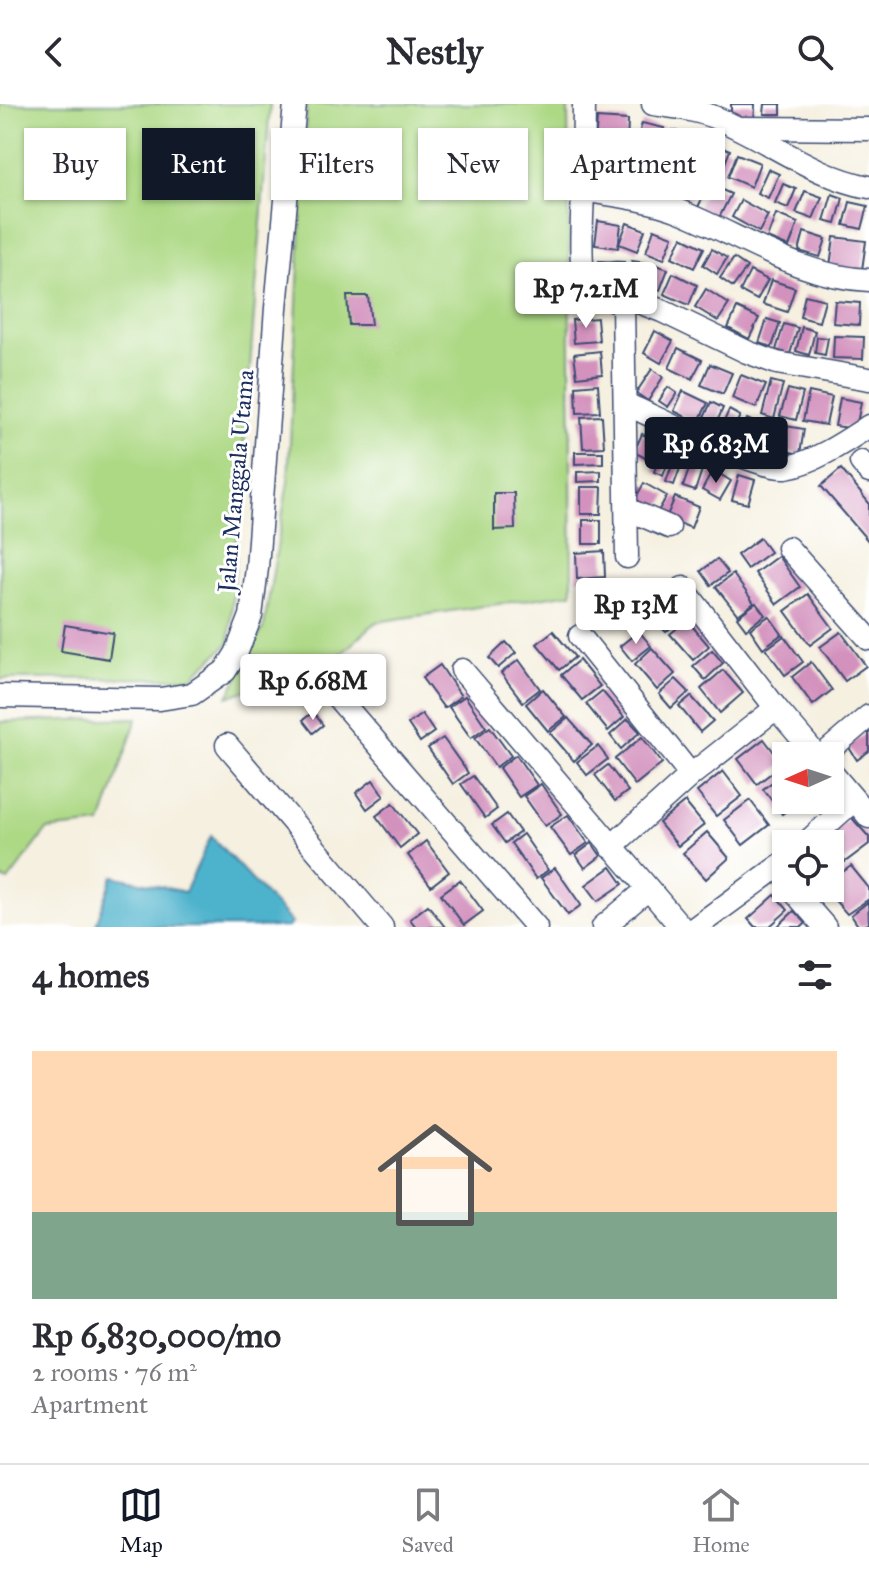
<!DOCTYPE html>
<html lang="en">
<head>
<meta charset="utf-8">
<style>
  body { margin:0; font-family:"IM FELL Great Primer",serif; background:#f2f2f3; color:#2b2b33; height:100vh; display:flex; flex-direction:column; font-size:30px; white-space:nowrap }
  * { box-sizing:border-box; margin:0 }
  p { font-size:26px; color:#7c7c81 }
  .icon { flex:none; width:44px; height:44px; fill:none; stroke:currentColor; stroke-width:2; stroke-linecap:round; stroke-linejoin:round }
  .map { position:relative; height:823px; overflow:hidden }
  .side { display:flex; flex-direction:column; background:#fff; flex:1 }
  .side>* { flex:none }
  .banner { position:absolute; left:24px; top:24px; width:822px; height:72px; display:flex; gap:16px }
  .needle { width:52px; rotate:267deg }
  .fabs { position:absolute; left:772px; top:638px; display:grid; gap:16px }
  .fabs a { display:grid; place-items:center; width:72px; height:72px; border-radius:0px; background:#fff; box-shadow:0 2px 6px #0004; font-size:40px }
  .price { position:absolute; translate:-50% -68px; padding:0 18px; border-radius:8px; background:#fff; color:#222; font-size:26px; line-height:52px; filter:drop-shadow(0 2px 4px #0008) }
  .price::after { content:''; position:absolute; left:50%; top:48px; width:24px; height:18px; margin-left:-12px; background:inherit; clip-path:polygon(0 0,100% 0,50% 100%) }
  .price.current { background:#111827; color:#fff }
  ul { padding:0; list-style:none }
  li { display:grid; align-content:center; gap:16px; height:424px; padding:0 32px }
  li+li { border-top:2px solid #e1e1e2 }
  li span { display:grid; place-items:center; height:248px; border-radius:0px; color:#555 }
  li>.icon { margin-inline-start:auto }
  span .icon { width:144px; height:144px; fill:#fffc; stroke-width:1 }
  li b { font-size:34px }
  h2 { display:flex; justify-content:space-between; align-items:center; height:96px; padding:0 32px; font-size:34px }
  .chip { padding:0 28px; border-radius:0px; background:#fff; box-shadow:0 2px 6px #0004; font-size:28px; line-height:72px }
  .chip.current { background:#111827; color:#fff }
  header { display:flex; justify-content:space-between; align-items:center; height:104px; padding:0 32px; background:#fff; font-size:36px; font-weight:700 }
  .menu { display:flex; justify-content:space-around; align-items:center; height:112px; border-top:2px solid #e1e1e2; background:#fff; font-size:22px; color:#7c7c81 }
  .menu a { display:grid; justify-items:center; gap:4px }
  .menu .current { color:#111827 }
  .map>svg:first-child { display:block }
  .green { fill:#add985; stroke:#648472; stroke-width:2 }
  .water { fill:#4db2cc; stroke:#347095; stroke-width:2 }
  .building { fill:#d391bd }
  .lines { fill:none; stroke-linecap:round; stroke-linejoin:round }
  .minor-casing { stroke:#3c4c72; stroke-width:25 }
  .minor { stroke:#fff; stroke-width:22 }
  .labels { text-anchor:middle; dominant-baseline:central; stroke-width:6; stroke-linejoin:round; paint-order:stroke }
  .street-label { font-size:24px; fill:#1b2f5e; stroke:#fff }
</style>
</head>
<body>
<header><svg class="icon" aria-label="back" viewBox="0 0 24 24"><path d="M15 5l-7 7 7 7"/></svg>Nestly<svg class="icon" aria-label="search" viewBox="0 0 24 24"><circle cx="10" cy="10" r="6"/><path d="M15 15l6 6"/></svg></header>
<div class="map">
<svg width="869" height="823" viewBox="0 0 869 823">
  <rect width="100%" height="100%" fill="#fff"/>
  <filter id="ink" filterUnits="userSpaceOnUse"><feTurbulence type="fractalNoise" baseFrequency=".0125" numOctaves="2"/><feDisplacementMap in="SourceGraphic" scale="16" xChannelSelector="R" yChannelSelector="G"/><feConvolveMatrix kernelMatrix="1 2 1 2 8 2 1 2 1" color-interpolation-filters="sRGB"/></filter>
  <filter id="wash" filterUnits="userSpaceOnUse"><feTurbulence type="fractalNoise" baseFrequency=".006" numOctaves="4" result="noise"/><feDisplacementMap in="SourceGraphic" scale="32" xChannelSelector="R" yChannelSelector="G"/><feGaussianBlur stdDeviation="1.8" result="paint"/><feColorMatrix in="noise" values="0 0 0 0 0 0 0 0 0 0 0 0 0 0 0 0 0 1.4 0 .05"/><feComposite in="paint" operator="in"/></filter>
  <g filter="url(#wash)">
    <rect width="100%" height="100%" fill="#f5f0e0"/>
    <g class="green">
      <polygon points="0,0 270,0 229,539 191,574 0,575"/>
      <polygon points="307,0 568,0 572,489 376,518 340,551 228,593 264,522 288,378"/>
      <polygon points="137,614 101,720 47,726 8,777 0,773 0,618"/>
    </g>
    <polygon class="water" points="211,732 292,819 288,823 95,823 113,772 185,788"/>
    <g id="blocks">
      <g class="building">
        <polygon points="731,0 755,0 754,18 731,18"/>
        <polygon points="765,0 781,0 781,10 764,10"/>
        <polygon points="597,14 628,16 627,43 595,41"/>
        <polygon points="642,19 664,24 657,50 635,45"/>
        <polygon points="673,26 697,34 689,56 666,48"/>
        <polygon points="708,37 730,46 721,70 698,61"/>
        <polygon points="737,50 760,59 751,83 728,73"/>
        <polygon points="634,56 659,61 655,82 630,77"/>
        <polygon points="598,59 626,65 622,82 595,77"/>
        <polygon points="768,65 779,70 768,94 757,89"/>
        <polygon points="675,67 698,77 689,96 667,86"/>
        <polygon points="709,80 731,90 719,114 698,103"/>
        <polygon points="783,80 796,85 788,104 775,99"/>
        <polygon points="805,87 822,93 813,115 796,109"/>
        <polygon points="832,90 843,94 836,120 824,117"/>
        <polygon points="741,96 768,111 759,128 732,113"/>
        <polygon points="850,98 868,102 862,125 844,121"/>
        <polygon points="776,110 798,119 789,143 767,134"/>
        <polygon points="598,117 621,121 618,144 595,141"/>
        <polygon points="627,119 645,126 637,147 619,140"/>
        <polygon points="654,125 673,132 664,155 646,148"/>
        <polygon points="804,128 826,135 820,153 799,147"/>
        <polygon points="682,133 704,144 694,164 672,153"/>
        <polygon points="834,133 866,137 862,166 830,162"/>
        <polygon points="712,145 727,154 717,170 703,161"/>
        <polygon points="734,154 747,163 733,183 720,174"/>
        <polygon points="599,157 624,158 623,178 598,177"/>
        <polygon points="632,157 646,159 642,183 628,180"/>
        <polygon points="653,160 668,165 660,186 646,180"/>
        <polygon points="750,167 768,176 757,196 740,187"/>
        <polygon points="673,169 697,181 689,201 664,190"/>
        <polygon points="771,176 795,184 787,208 763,200"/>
        <polygon points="706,185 729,200 718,217 695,203"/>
        <polygon points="805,191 825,196 819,218 800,213"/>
        <polygon points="347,192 368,192 371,221 349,221"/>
        <polygon points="835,197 860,199 859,221 833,219"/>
        <polygon points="737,204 759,214 749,235 728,224"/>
        <polygon points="597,214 599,237 574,239 572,216"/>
        <polygon points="767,215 780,219 772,243 759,239"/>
        <polygon points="784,220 798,224 790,250 776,246"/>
        <polygon points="802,223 815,227 809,251 796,247"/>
        <polygon points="655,227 673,237 661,259 644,249"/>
        <polygon points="834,232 864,233 863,255 833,254"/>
        <polygon points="817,233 828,234 825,251 815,249"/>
        <polygon points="678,244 702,256 692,275 669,264"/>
        <polygon points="600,247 602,270 577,273 574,250"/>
        <polygon points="710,260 732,269 723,290 701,281"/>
        <polygon points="652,265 663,273 648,297 636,289"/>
        <polygon points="741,271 766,281 756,304 732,294"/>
        <polygon points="771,277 783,280 774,315 762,311"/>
        <polygon points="598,280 600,308 577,309 576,282"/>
        <polygon points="668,283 677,289 668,303 659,297"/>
        <polygon points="788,285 803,289 796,316 780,312"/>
        <polygon points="683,287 708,299 698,319 674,307"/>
        <polygon points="809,288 832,293 826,321 803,317"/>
        <polygon points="840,294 861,298 856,325 835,322"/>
        <polygon points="711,298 723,304 713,327 701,321"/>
        <polygon points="729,306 740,312 729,334 719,329"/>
        <polygon points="602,312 604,343 583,344 581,313"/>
        <polygon points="747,315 772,327 763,347 738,336"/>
        <polygon points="780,321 804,325 800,350 776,345"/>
        <polygon points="642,330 659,338 651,357 634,348"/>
        <polygon points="662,344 672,347 663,372 654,368"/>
        <polygon points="575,348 603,348 603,359 575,360"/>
        <polygon points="676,350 684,353 674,381 666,378"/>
        <polygon points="691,359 703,363 695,387 683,383"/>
        <polygon points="841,365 869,399 869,438 821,382"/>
        <polygon points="713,366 731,377 720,396 702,386"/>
        <polygon points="601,367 601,377 577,378 577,368"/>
        <polygon points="739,371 755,376 748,400 732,396"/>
        <polygon points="644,379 667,392 657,409 634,397"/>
        <polygon points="581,383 602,383 601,410 581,410"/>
        <polygon points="494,389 514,389 515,425 494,426"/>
        <polygon points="675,393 699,403 691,424 666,414"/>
        <rect x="583" y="416" width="18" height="24"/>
        <polygon points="760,434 770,448 747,465 737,451"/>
        <polygon points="604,447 605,473 577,475 576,449"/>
        <polygon points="778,452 800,483 777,500 755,469"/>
        <polygon points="717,455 728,469 711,481 701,467"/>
        <polygon points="733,470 754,499 738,511 716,483"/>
        <polygon points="808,490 833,524 810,541 785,507"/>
        <polygon points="756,499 765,511 746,525 737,513"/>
        <polygon points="672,503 682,513 666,528 656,518"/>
        <polygon points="769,512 782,530 763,544 750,525"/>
        <polygon points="687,516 709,542 693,556 670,530"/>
        <polygon points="65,521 113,529 109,555 61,547"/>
        <polygon points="553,527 575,553 559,566 537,540"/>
        <polygon points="639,527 651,542 632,557 620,542"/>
        <polygon points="841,528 866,562 845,577 820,543"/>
        <polygon points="784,532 803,558 785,571 766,545"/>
        <polygon points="506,538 516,549 498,564 489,554"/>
        <polygon points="652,544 675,570 657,586 635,560"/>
        <polygon points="712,546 723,559 705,576 693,562"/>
        <polygon points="519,556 540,585 523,598 501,569"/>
        <polygon points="579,556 600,582 582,596 561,571"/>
        <polygon points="811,558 832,586 813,601 792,573"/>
        <polygon points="440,561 461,592 444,604 422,574"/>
        <polygon points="723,566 743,589 720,609 701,585"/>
        <polygon points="676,575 689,588 671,604 659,590"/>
        <polygon points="543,585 566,613 548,627 526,600"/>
        <polygon points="602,587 624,613 608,627 586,600"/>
        <polygon points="465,592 486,623 471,634 449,603"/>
        <polygon points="691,592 713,617 700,628 679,602"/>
        <polygon points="313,608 323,621 313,629 303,616"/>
        <polygon points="422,610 434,628 420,638 408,620"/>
        <polygon points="568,614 592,641 574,657 550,629"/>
        <polygon points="628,615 640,628 621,645 610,631"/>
        <polygon points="490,623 511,652 496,663 475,634"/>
        <polygon points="869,627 869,647 857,656 848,642"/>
        <polygon points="642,633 662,659 635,681 615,655"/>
        <polygon points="443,634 468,669 453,680 428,644"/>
        <polygon points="764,635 783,660 757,680 738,655"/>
        <polygon points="598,642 608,655 587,671 577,658"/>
        <polygon points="516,651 537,681 519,693 499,664"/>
        <polygon points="608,661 628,687 615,697 595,671"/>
        <polygon points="723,667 742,692 716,712 697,688"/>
        <polygon points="786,668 786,696 801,696 782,710 763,685"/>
        <polygon points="473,672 497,705 485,714 461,680"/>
        <polygon points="373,676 384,692 367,705 356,689"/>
        <polygon points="541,680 562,710 545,722 524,692"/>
        <polygon points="750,696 769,721 743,741 724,716"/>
        <polygon points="685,698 704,721 678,742 659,719"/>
        <polygon points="393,699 417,730 400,744 376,712"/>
        <polygon points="507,710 520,728 505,739 492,721"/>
        <polygon points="568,711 588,739 571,751 550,723"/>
        <polygon points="851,713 869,733 869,740 845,758 825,731"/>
        <polygon points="707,728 729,754 706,775 683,749"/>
        <polygon points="523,730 548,766 536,775 511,739"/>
        <polygon points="426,737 449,768 431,782 408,751"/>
        <polygon points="592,739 601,752 585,764 576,751"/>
        <polygon points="851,762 869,784 869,795 847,810 824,784 830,784 830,777"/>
        <polygon points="611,763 623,780 598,797 586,781"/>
        <polygon points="555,764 581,801 568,811 541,774"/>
        <polygon points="460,776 483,807 464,821 441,790"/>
        <polygon points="775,791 788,806 769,823 755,823 748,815"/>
        <polygon points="868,798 869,820 859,823 851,811"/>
        <polygon points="428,801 445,823 416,823 410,815"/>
        <polygon points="794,807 806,819 802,823 777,823"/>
      </g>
    </g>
  </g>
  <g filter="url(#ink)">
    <use href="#blocks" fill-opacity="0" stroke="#3c4c72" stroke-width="2"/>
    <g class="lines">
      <defs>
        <g id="minor">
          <path d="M 653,0 C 674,3 694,5 714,13 C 766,34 814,73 869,83"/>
          <polyline points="742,24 869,25"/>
          <polyline points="583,86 584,0"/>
          <path d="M 623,199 C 612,195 596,191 588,182 C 577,169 583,105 583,86 C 615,92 649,95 679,107 C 742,132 799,173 869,176"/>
          <path d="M 626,300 C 658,314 757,366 786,363 C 814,359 846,337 869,322"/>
          <polyline points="861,358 869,368"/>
          <polyline points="627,405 669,423"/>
          <polyline points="788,444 869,535"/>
          <polyline points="627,453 623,199 636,197 662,207 747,248 777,259 869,275"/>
          <polyline points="683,484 776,604 817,652"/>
          <polyline points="580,532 691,671"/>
          <polyline points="462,566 681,823"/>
          <polyline points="325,579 536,823"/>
          <polyline points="0,592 160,595 192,590 225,567 236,550 251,512 257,464 276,204 295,0"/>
          <polyline points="227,641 382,823"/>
          <polyline points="822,652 869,612"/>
          <polyline points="830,667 869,713"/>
          <polyline points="805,740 854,696"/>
          <polyline points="611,743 691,671 776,604"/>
          <polyline points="791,784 825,823"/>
          <polyline points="603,823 648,785"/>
          <polyline points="696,823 786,757"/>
        </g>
      </defs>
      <use href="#minor" class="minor-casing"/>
      <use href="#minor" class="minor"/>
    </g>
  </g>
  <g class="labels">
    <g class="street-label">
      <text transform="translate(236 377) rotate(-85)">Jalan Manggala Utama</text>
    </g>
  </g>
</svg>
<div class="fabs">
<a><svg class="needle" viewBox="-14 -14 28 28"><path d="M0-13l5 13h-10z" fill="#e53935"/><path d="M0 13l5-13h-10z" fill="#7c7c81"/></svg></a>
<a><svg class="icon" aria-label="locate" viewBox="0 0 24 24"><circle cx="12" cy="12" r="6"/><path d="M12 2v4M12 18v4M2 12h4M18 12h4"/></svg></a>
</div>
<b class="price" style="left:586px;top:226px">Rp 7.21M</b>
<b class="price current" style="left:716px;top:381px">Rp 6.83M</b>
<b class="price" style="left:636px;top:542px">Rp 13M</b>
<b class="price" style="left:313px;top:618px">Rp 6.68M</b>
<div class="banner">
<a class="chip">Buy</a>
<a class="chip current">Rent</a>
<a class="chip">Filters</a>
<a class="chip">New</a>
<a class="chip">Apartment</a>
</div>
</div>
<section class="side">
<h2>4 homes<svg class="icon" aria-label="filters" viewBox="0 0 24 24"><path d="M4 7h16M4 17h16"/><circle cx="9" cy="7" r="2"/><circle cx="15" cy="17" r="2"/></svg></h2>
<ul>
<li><span style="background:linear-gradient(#ffd9b3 65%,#7fa58c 0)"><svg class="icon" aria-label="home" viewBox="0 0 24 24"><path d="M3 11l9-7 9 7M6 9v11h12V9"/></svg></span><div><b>Rp 6,830,000/mo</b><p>2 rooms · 76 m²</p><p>Apartment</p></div></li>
</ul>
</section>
<nav class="menu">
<a class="current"><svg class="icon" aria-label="map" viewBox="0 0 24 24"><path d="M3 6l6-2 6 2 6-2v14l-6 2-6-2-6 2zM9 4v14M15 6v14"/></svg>Map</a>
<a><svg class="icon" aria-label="saved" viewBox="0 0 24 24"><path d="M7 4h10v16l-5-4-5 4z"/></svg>Saved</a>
<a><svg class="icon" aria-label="home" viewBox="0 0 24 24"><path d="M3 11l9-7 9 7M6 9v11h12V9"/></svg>Home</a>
</nav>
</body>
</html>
